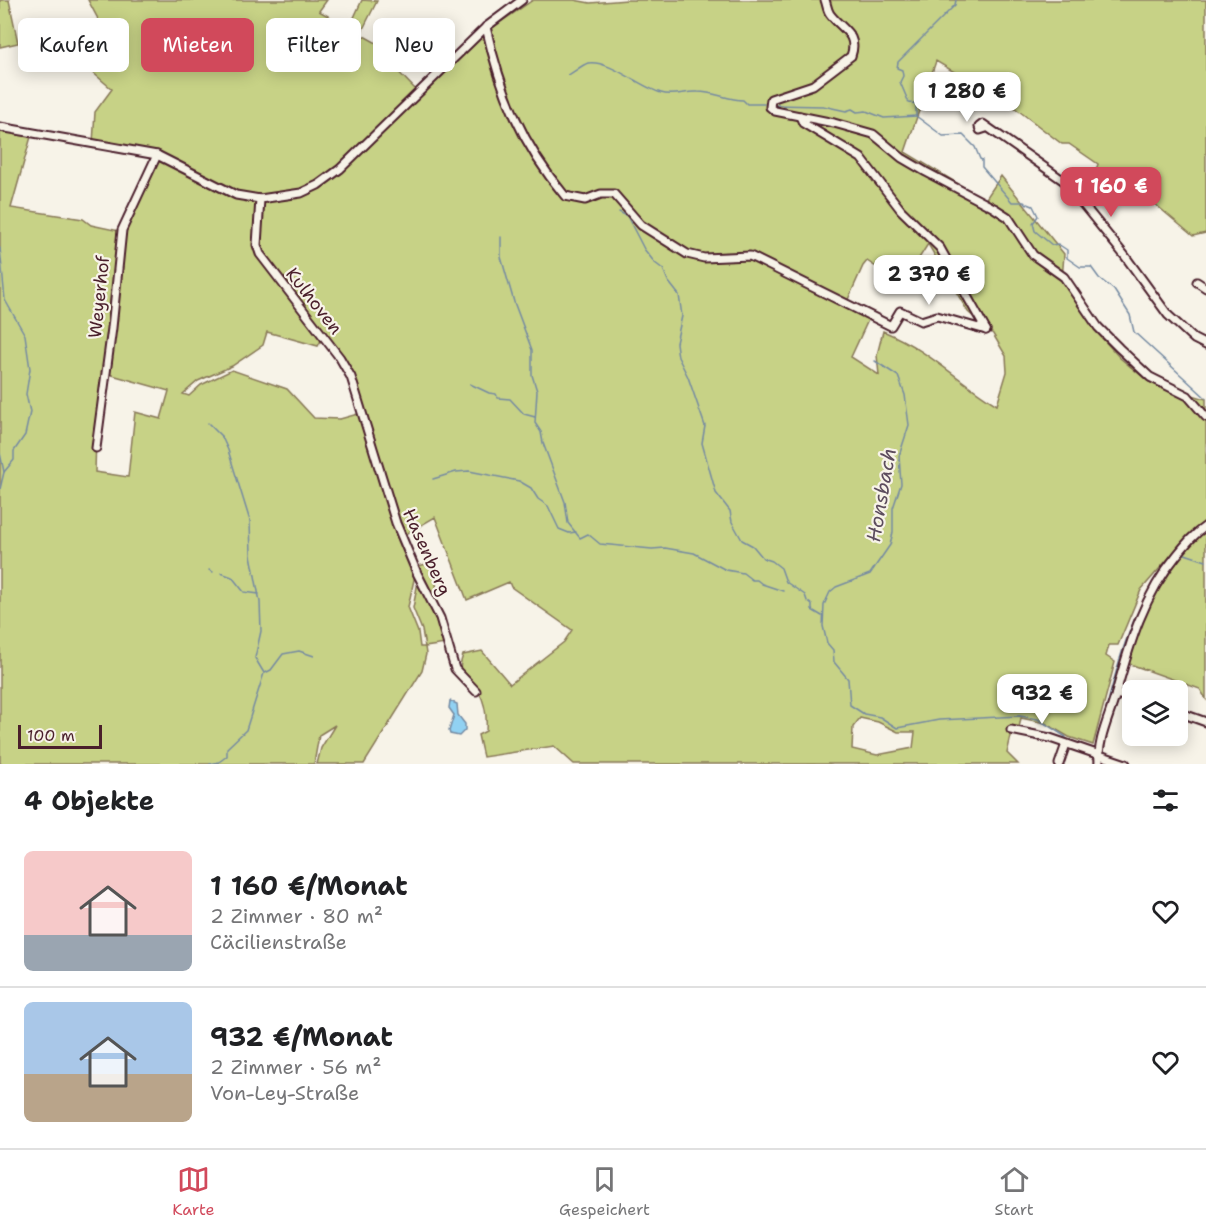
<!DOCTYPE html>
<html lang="de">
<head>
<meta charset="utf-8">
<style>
  body { margin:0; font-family:"Shantell Sans",sans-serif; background:#f2f2f2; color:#202124; height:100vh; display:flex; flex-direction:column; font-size:22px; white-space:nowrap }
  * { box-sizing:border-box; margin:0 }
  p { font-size:20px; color:#757577 }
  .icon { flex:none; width:33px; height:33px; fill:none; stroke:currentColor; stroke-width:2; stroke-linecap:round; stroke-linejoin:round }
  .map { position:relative; height:764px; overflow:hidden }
  .panel { display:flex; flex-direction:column; background:#fff; flex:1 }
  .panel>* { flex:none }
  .top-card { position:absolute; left:18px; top:18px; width:600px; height:54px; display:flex; gap:12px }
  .tools { position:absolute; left:1122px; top:680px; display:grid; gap:12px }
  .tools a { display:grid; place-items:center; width:66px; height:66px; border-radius:9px; background:#fff; box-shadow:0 3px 15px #0003; font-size:30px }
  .scale { position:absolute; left:18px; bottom:15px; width:84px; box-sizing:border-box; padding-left:6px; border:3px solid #4a1f2b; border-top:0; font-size:16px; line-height:21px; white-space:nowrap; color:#4a1f2b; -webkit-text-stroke:4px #f7f3e8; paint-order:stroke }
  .price { position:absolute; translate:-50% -51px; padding:0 14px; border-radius:12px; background:#fff; color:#222; font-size:20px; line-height:39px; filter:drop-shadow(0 2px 3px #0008) }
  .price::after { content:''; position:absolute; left:50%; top:36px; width:18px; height:14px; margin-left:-9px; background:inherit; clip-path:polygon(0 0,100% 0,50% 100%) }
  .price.on { background:#d1495b; color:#fff }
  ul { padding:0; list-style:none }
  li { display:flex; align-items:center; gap:18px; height:150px; padding:0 24px }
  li+li { border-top:2px solid #e0e0e0 }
  li span { display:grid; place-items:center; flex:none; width:168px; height:120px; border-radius:9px; color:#555 }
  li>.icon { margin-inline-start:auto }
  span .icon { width:72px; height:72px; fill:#fffc; stroke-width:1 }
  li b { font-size:26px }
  h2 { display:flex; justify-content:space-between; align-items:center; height:72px; padding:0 24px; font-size:26px }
  .pill { padding:0 21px; border-radius:9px; background:#fff; box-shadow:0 3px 15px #0003; font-size:21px; line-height:54px }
  .pill.on { background:#d1495b; color:#fff }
  .menu { display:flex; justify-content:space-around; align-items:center; height:84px; border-top:2px solid #e0e0e0; background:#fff; font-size:16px; color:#757577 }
  .menu a { display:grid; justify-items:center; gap:3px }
  .menu .on { color:#d1495b }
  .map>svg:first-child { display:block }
  .green { fill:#c7d286; stroke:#887858; stroke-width:1.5; fill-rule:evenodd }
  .water { fill:#91d1f2; stroke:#758aa2; stroke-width:1.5 }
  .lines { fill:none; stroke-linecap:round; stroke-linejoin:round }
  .stream { stroke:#758aa2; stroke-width:1.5 }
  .minor-casing { stroke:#4a1f2b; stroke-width:11 }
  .minor { stroke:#f7f3e8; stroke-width:7 }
  .labels { text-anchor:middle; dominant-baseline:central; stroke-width:4.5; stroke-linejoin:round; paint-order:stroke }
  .street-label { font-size:18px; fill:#4a1f2b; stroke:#f7f3e8 }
  .water-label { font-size:20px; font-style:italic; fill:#5c4c5d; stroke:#f7f3e8 }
</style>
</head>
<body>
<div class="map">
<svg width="1206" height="764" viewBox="0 0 1206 764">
  <rect width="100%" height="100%" fill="#f7f3e8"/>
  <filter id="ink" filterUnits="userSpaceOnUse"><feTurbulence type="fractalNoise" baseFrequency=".0167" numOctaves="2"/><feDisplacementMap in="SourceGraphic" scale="12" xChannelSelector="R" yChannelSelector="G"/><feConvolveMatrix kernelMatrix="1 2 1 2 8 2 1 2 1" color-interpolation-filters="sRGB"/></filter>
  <g filter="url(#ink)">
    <g class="green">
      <polygon points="0,0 9,0 18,43 0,47"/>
      <path d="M 88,0 L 327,0 L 319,11 L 391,51 L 386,59 L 416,90 L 329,178 L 348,165 L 433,81 L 492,28 L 533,0 L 574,0 L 590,3 L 627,0 L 1206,0 L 1206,233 L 1193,236 L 1130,183 L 1119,196 L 1095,173 L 1098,164 L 1069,144 L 1062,144 L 998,95 L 994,83 L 983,80 L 976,85 L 936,61 L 905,152 L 985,200 L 1001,176 L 1064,254 L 1062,280 L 1094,329 L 1120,358 L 1149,382 L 1206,399 L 1206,520 L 1186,538 L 1141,590 L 1118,645 L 1109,645 L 1106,656 L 1115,662 L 1093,745 L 1069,737 L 1045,723 L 1021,718 L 1019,728 L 1012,732 L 1007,753 L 1018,764 L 574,764 L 554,746 L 483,757 L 478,735 L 486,731 C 487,718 485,703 479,692 C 470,675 454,679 463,655 L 482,651 L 510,684 L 564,642 L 572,630 L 511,587 L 509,582 L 467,600 L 435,517 L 399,538 L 415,575 L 408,607 L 418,632 L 420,647 L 425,647 L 422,630 L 413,608 L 420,571 L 418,566 L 435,562 L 438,619 L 446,644 L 425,647 L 426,654 L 422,671 L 364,764 L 317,764 L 321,748 L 335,725 L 319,735 L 314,764 L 0,764 L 0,127 L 32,133 L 11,208 L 83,219 L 91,225 L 119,231 L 157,155 L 185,167 L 152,152 L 93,143 L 95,112 L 112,89 L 70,53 L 98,19 ZM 928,244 L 968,312 L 993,334 L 1006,356 L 1007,372 L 997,405 C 956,380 929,350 883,331 L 877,355 L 879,375 L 851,357 L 869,318 L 846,304 L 863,266 L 867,261 L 894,279 L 917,273 L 916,263 ZM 267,332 L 318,346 L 325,333 L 354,375 L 365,412 L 340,419 L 314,418 L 287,389 L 232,370 L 201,385 L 189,396 L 183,394 L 198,381 L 232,366 L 263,345 ZM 105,373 L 169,391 L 161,419 L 135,412 L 128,477 L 95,472 L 96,435 ZM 860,718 L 878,722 L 898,732 L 915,732 L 913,748 L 877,755 L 852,749 L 853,727 Z"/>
      <polygon points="362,0 377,1 363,29 352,22"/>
      <polygon points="1206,528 1206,699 1200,689 1127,663 1147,607 1181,556 1178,554"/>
    </g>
    <polygon class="water" points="450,701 457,704 458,715 465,724 465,730 459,736 450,734 449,731 454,715 449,708"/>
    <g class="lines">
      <g class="stream">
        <polyline points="956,0 955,5 898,62 897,68 902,70 903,76 900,82 909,103 916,104 916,116 943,136 963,135 975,147 980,159 982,160 982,167 1012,202 1024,202 1027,205 1028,204 1033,206 1038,216 1033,223 1035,231 1052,245 1058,244 1067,250 1067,258 1080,267 1091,267 1099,278 1114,290 1130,315 1134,332 1206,398"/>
        <path d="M 568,75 C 574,72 582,65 588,63 C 608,59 642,88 661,93 C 674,97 685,91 698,92 C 714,92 728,100 743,100 L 747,104 L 764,104"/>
        <polyline points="774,105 823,106 846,111 852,109 857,112 866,111 884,118 916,116"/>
        <polyline points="619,212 627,216 644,249 655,263 663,269 668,281 679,295 682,316 676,343 678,357 688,377 705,426 702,443 716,493 730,511 732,522 742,540 753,546 763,558 772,561 781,568 786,582 805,595 807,601 812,605 812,610 822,616"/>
        <polyline points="501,237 501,257 514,302 532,350 532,375 537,391 535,423 541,432 543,443 565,502 568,523 580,538 588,534 600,544 652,549 665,548 694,553 726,570 743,573 752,580 757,580 762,584 783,591"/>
        <polyline points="0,248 5,300 25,335 30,369 26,394 30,412 25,435 14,451 14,460 4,472"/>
        <polyline points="875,361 898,376 905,395 909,425 899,456 901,484 893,508 893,532 890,545 870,574 836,587 830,592 824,605 823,626 827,643 833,650 834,662 848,679 850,705 864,714 880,717 897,728 939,720 1020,716 1038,719 1066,737"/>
        <polyline points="470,384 489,393 496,394 498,398 510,399 524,414 535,417"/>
        <polyline points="208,423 222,437 228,450 250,521 251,555 260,602 261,631 255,658 264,673 246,730 227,748 227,756 219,762 210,764"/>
        <polyline points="0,453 4,472 0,489"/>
        <polyline points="433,479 456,472 469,471 519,481 531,488 538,499 548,506 559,529 569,533 576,532"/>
        <polyline points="1182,553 1206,561"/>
        <polyline points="1166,564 1176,551"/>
        <polyline points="209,570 213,572"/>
        <polyline points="221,573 232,577 244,592 259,594"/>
        <polyline points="265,673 271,670 283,654 299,651 314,656"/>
        <path d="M 1104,718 C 1117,665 1130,615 1162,570"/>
      </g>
      <defs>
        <g id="minor">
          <path d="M 825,0 C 827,5 827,10 830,14 C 841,29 859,34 851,56 L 813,85 L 771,99 L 770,107 L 775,111 L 834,123 L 873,134 L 902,158 L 926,172 L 994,208 L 1008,217 L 1033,255 L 1064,277 L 1098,327 L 1119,348 L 1150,377 L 1188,396 L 1206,417"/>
          <path d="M 486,27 C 500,91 522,145 565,196 L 585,200 L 601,194 L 614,194 L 641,225 L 687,254 L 704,258 L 750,256 L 891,326 L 900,311 L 921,321 L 937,316 L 986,330"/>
          <polyline points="800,116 803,123 861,158 901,210 940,248 986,330"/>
          <polyline points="0,127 157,155 236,195 260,199 301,193 318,185 340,169 486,27 522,0"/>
          <polyline points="986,128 980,130 979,127 983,124 1064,181 1125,256 1168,315 1194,339 1206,345"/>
          <polyline points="260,199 257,245 260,254 340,358 351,377 396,523 417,573 440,618 455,669 476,691"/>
          <polyline points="1197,282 1206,288"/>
          <polyline points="96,448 112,328 122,230 157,155"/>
          <polyline points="1116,694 1132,698"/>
          <polyline points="1178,712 1206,722"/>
          <polyline points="1011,730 1050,738 1126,764"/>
          <polyline points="1059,764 1066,744"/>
          <path d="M 1099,764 C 1097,740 1110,716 1116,693 C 1130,643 1143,596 1177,555 C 1186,544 1194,534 1206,526"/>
        </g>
      </defs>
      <use href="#minor" class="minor-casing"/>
      <use href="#minor" class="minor"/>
    </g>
  </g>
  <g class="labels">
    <g class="street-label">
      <text transform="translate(99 297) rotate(-84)">Weyerhof</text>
      <text transform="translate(314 301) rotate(52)">Kulhoven</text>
      <text transform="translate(427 552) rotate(66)">Hasenberg</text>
    </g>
    <g class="water-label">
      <text transform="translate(881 495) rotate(-80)">Honsbach</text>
    </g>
  </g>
</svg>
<div class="tools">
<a><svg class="icon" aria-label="layers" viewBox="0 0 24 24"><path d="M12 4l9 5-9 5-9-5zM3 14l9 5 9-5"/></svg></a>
</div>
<div class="scale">100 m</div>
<b class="price" style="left:967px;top:123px">1 280 €</b>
<b class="price on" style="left:1111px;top:218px">1 160 €</b>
<b class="price" style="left:929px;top:306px">2 370 €</b>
<b class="price" style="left:1042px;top:725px">932 €</b>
<div class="top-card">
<a class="pill">Kaufen</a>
<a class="pill on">Mieten</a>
<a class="pill">Filter</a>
<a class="pill">Neu</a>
</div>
</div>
<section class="panel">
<h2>4 Objekte<svg class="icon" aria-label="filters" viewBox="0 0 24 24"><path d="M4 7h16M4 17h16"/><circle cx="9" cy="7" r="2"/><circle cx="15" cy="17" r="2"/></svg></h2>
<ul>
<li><span style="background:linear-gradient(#f6c9c9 70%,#9aa5b1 0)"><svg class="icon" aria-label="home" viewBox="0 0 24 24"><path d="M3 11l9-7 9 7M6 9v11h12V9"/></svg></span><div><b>1 160 €/Monat</b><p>2 Zimmer · 80 m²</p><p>Cäcilienstraße</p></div><svg class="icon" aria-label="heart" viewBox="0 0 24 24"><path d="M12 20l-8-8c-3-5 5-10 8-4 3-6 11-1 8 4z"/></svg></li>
<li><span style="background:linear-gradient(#a9c7e8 60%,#b9a48a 0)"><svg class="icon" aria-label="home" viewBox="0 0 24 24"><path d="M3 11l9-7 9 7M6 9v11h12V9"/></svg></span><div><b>932 €/Monat</b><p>2 Zimmer · 56 m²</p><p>Von-Ley-Straße</p></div><svg class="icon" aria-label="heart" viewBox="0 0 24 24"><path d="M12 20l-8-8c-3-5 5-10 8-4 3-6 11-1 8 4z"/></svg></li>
</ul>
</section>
<nav class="menu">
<a class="on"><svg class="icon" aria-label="map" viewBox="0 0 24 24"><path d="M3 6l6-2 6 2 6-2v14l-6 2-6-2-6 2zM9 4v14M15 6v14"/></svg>Karte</a>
<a><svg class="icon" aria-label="saved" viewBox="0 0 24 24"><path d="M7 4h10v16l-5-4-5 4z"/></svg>Gespeichert</a>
<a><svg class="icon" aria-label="home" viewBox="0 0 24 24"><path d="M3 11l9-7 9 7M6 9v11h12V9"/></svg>Start</a>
</nav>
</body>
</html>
